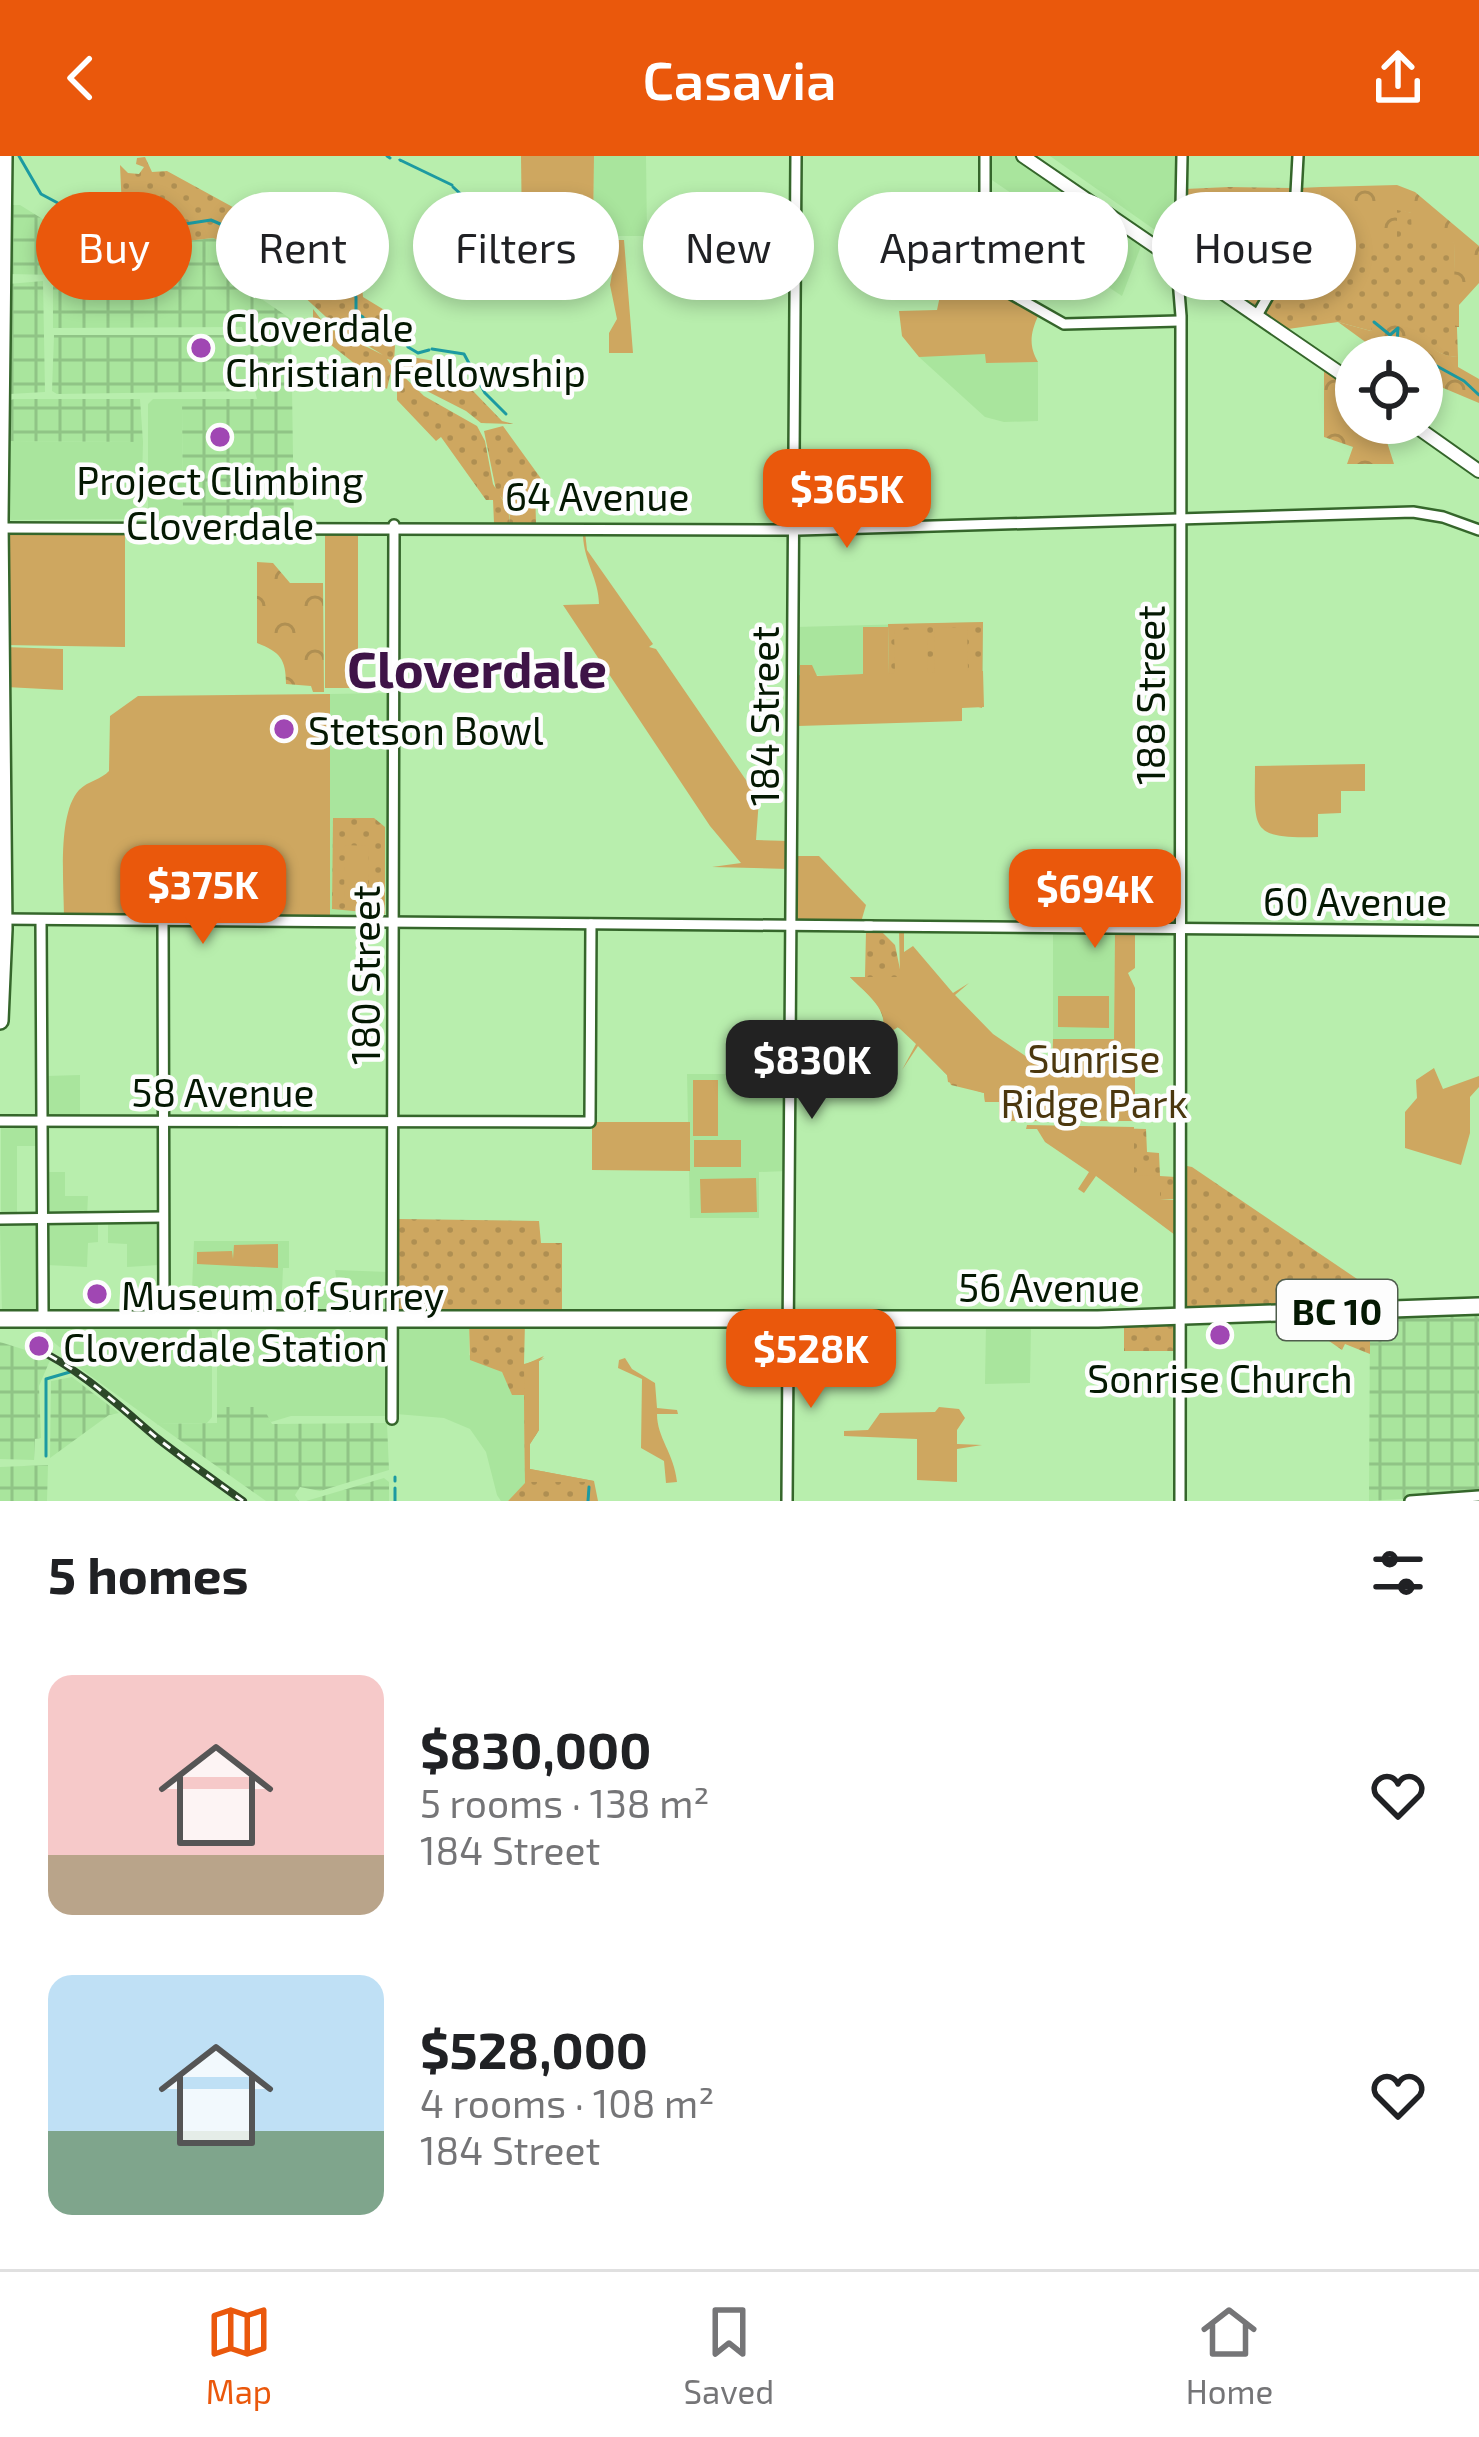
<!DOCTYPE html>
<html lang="en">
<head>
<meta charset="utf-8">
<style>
  body { margin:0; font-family:"Exo 2",sans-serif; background:#f6f6f6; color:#202124; height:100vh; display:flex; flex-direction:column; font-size:45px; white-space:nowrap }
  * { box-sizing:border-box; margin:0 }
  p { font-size:39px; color:#757577 }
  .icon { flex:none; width:66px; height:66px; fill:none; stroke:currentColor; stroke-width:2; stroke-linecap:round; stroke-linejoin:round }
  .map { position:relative; height:1345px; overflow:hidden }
  .panel { display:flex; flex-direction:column; background:#fff; flex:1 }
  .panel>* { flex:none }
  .hud { position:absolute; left:36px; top:36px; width:1407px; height:108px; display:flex; gap:24px }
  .buttons { position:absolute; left:1335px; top:180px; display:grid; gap:24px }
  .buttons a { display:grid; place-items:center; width:108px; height:108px; border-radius:50%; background:#fff; box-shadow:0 6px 18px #0003; font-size:60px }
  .price { position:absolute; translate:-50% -102px; padding:0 27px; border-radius:24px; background:#ea580c; color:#fff; font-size:39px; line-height:78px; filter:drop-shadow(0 3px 6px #0008) }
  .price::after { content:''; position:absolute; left:50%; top:72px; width:36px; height:27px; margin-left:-18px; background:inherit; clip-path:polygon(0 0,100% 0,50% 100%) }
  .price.active { background:#222; color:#fff }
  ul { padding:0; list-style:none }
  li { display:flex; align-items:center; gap:36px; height:300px; padding:0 48px }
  li span { display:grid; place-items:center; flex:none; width:336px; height:240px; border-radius:24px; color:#555 }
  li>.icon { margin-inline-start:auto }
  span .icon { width:144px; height:144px; fill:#fffc; stroke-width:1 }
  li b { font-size:51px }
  h2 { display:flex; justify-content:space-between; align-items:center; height:144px; padding:0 48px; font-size:51px }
  .tag { padding:0 42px; border-radius:54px; background:#fff; box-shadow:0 6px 18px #0003; font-size:42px; line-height:108px }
  .tag.active { background:#ea580c; color:#fff }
  header { display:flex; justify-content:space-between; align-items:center; height:156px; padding:0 48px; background:#ea580c; color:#fff; font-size:54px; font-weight:600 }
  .dock { display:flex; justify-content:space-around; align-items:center; height:168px; border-top:3px solid #e0e0e0; background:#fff; font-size:33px; color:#757577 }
  .dock a { display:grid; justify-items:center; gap:6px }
  .dock .active { color:#ea580c }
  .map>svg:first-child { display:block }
  .built { fill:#a9e59d }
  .industrial { fill:url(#industrial-grid) }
  .grass { fill:url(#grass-dots) }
  .forest { fill:url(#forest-crowns) }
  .park { fill:#cea760 }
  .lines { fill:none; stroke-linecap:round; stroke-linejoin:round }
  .stream { stroke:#1c9aa1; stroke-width:3 }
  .secondary-casing { stroke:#35662b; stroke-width:14 }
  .primary-casing { stroke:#35662b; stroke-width:16 }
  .highway-casing { stroke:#35662b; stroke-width:20 }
  .secondary { stroke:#fff; stroke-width:9 }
  .primary { stroke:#fff; stroke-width:12 }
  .highway { stroke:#fff; stroke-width:15 }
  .rail-casing { stroke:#2c4828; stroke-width:8 }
  .rail { stroke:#fdfdfd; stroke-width:3; stroke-dasharray:9; stroke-linecap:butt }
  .poi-dot { fill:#a047b3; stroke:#fdfdfd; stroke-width:4.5 }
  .labels { text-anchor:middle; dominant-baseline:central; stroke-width:9; stroke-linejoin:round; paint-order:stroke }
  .shield { fill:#fdfdfd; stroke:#4f5d4d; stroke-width:3 }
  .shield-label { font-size:36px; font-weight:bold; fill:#041802 }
  .poi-label { font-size:39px; fill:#041802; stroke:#fdfdfd; text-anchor:start }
  .street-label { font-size:39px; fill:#041802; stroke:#fdfdfd }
  .park-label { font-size:39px; fill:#4b370e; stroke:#fdfdfd }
  .district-label { font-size:51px; font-weight:bold; fill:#3e1347; stroke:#fdfdfd }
</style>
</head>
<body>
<header><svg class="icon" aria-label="back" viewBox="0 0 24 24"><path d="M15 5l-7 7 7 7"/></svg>Casavia<svg class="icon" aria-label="share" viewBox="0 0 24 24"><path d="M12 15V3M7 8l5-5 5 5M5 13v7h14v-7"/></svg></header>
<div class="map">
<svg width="1479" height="1345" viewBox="0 0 1479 1345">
  <defs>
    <pattern id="industrial-grid" width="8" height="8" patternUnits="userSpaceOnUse" patternTransform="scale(3)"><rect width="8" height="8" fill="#a9e59d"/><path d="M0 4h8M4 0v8" fill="none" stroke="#90c486"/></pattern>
    <pattern id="grass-dots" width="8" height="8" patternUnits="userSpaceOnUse" patternTransform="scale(3)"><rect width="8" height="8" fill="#cea760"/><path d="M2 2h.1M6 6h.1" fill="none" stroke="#af8f52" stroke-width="1.8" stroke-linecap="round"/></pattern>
    <pattern id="forest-crowns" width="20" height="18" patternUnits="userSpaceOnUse" patternTransform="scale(3)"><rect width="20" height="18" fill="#cea760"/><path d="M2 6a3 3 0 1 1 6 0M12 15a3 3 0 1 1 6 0" fill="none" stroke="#af8f52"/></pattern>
  </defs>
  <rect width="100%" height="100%" fill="#b8eead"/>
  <g class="built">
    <polygon points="594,0 646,0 647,80 593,80"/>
    <polygon points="987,0 1019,0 1143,85 1122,140 1069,105 1059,81 1034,64 1039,56 989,22"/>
    <polygon points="1050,0 1177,0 1176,86 1172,86"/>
    <polygon points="921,198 986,198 987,207 1038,206 1038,265 1004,266 985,261 919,201"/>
    <polygon points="153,243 182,243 183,366 153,366 148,362 148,248"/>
    <polygon points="5,285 143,286 141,363 5,364"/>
    <polygon points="983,466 983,515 796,520 796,471"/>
    <polygon points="390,537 390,762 330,763 330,538"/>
    <polygon points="1037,725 1060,726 1060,769 1037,768"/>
    <polygon points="1053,775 1115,776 1114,883 1053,883"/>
    <polygon points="687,918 788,918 787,1015 759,1016 759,1062 690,1062"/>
    <polygon points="80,919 80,962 45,961 47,920"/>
    <polygon points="1,969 39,969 39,990 17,990 17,1059 1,1059"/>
    <polygon points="48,1016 65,1016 65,1040 88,1040 87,1060 45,1059"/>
    <polygon points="98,1066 98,1086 88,1087 87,1111 47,1109 46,1067"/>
    <polygon points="108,1066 159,1067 159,1109 127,1111 127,1088 108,1087"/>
    <polygon points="39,1067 39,1158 2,1157 0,1069"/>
    <polygon points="194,1085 289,1085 289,1112 283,1112 282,1135 335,1135 335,1155 253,1158 249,1153 235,1153 231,1158 191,1158"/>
    <polygon points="335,1114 389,1116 389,1156 342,1157"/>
    <polygon points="469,1166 469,1199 502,1216 513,1238 524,1238 525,1328 508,1345 501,1345 497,1339 486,1296 470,1273 444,1262 396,1258 397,1170"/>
    <polygon points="217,1167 386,1167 389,1171 388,1260 291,1260 271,1266 262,1251 217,1251"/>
    <polygon points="986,1167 1031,1167 1030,1227 985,1228"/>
    <polygon points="46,1168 207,1169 212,1176 212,1261 207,1267 157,1268 66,1202 68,1198 46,1180"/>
  </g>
  <g class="industrial">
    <polygon points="5,49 20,49 78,85 107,85 123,75 146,76 178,86 213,82 276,109 263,144 291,163 294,368 183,366 182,243 257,243 255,235 57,238 52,235 54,179 228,179 238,183 244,178 242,171 53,172 53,126 106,126 114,130 120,125 118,116 105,120 8,118"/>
    <polygon points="43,125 45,236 10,238 6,236 8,128"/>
    <polygon points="14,243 140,243 143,286 5,285 7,245"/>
    <polygon points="1479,1152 1479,1338 1369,1345 1370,1157"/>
    <polygon points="0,1186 51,1202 39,1230 41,1282 35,1283 34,1304 0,1303"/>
    <polygon points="72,1221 119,1257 109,1259 50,1302 51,1225"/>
    <polygon points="217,1251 263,1251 272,1268 387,1267 389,1314 320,1335 300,1331 295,1339 299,1345 266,1345 157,1268 217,1267"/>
    <polygon points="48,1309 47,1345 0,1345 0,1311"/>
    <polygon points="384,1322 389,1326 389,1345 306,1345"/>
  </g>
  <g class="grass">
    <polygon points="145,1 152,16 167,15 264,68 268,62 277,68 281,80 362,130 363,141 386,155 387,168 396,175 394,205 387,203 392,211 387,233 303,167 313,170 313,153 327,171 383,199 337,171 289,127 290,121 270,126 275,109 213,82 178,86 146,76 123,75 120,9 128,17 139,18 144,11 136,8 137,2"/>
    <polygon points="1229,31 1292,32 1293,38 1277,74 1273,126 1256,150 1186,102 1187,65 1213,65 1213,48 1183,47 1185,33"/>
    <path d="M 1321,31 L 1320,84 L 1397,53 L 1412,57 L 1454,87 L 1458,201 C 1436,201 1417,182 1407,165 L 1376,168 L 1371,175 L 1338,166 L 1288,173 L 1266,158 L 1264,155 L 1283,106 L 1339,107 L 1339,102 L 1282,101 L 1281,84 L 1299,32 Z"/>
    <polygon points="400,199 446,207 502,265 514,268 481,267 466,255 419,231 399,208"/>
    <polygon points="397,214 424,240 477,270 485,285 493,328 508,353 510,367 509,352 496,334 484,275 503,270 542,324 535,331 536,367 494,367 493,344 486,344 441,281 436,285 397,244"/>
    <polygon points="983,466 982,552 860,518 889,517 888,468"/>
    <polygon points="333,662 374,662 385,671 385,758 332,753"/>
    <path d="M 880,774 L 895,789 L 903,828 L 1060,948 L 1000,963 L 999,946 L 985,946 L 984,937 L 951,929 L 947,919 L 903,874 L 897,871 L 880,883 C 893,855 868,840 850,821 L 865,821 L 866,775 Z"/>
    <polygon points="1076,971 1146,973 1147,996 1159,997 1160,1020 1176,1021 1176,1043 1160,1044"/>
    <polygon points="1187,1010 1192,1011 1394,1148 1185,1153 1183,1013"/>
    <polygon points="398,1063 539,1065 541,1087 562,1087 562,1159 396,1156"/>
    <polygon points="1370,1157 1370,1198 1345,1188 1342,1194 1293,1160"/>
    <polygon points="469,1166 525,1166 524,1208 545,1202 539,1205 539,1274 530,1288 530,1313 594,1325 590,1327 590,1345 508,1345 525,1327 524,1239 512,1239 502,1216 470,1204"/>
    <polygon points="1124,1167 1176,1167 1178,1190 1174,1195 1124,1195"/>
  </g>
  <g class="forest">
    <polygon points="1397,29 1415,36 1479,90 1479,127 1459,149 1459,171 1455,171 1454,87 1412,83 1411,57 1397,54 1397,84 1320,84 1321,31"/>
    <path d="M 1379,150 C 1387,153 1400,156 1406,162 C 1420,179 1432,200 1458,201 L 1458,211 L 1479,223 L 1479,247 L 1422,223 L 1422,201 L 1386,201 L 1338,166 L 1371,175 Z"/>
    <polygon points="1324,209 1356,231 1356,267 1372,267 1369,272 1387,286 1394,308 1347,308 1353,291 1324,281"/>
    <path d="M 257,406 L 273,407 L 290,427 L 323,427 L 324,536 L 313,536 L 311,530 L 286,528 C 286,503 280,496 257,487 Z"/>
  </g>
  <g class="park">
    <polygon points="521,0 594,0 593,80 522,79"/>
    <polygon points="618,84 624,84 633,197 609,197 609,177 617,163 610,129"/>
    <path d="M 993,125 L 1038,160 C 1031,176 1028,189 1038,206 L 986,207 L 985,198 L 919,201 L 902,180 L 899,155 L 937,154 L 941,135 L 979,134 Z"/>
    <polygon points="12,375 125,375 125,491 4,489 7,377"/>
    <rect x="325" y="376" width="33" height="156"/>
    <path d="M 585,376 L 587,394 L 653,488 L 649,491 L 656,493 L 759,643 L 756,684 L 789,685 L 788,713 L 712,711 L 741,707 L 710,670 L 563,449 L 599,448 C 599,424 584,405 583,380 L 534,379 Z"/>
    <polygon points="863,471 888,471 889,518 895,517 894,474 927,473 928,516 935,517 934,472 967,471 968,515 983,515 984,551 962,552 962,565 798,570 796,520 800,519 800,509 812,509 817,520 863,518"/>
    <polygon points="4,491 63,493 63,534 6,531"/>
    <path d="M 330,538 L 330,763 L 64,762 C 64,727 57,658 79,634 C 88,625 102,623 109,615 L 110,560 L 138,540 Z"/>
    <path d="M 1365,608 L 1365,635 L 1341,635 L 1341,657 L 1318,658 L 1318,681 C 1248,683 1255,673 1255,610 Z"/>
    <polygon points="345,689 369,690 368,743 344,743"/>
    <polygon points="798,700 819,700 866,749 861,766 797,764 795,701"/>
    <path d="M 899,773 L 904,773 L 904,796 L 913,790 L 953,837 L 969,827 L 955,839 L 993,878 L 1046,914 L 1052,914 L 1053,883 L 1114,883 L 1115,776 L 1135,776 L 1135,812 L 1128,817 L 1135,832 L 1135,965 L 1000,965 L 999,946 L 985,946 L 984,937 L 948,926 L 947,919 L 918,890 L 902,914 L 916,888 L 898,871 L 880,883 C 894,855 868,839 850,821 L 900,821 Z"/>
    <polygon points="1058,840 1109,840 1109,872 1058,871"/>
    <polygon points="1434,912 1443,933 1479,920 1479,931 1470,941 1470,977 1461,1009 1405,992 1405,956 1417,942 1416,924"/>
    <rect x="693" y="924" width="25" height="56"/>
    <polygon points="592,966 690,966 690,1015 592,1014"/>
    <polygon points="1027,969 1134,971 1134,1019 1160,1020 1160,1044 1179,1044 1179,1082 1096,1020 1084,1037 1078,1033 1089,1016 1045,986 1037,973 1026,973"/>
    <rect x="694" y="984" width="47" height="27"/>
    <polygon points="756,1022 757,1056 701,1057 700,1023"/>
    <polygon points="278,1088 278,1112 197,1108 197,1096 232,1095 233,1103 234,1089"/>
    <polygon points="544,1200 539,1205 539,1274 530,1288 530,1313 594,1325 598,1345 590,1345 590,1326 525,1326 524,1209"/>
    <path d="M 625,1202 L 632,1213 L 655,1227 L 657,1252 L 677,1254 L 678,1258 L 657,1258 C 657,1282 674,1297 677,1326 L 666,1327 L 664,1305 L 641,1292 L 642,1223 L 618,1212 L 619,1204 Z"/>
    <polygon points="939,1251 959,1253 965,1262 957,1274 957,1288 982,1289 957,1293 957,1326 917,1324 917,1283 844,1280 844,1275 868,1274 880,1257 935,1256"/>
  </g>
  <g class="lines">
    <g class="stream">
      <polyline points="19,0 41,38 69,53 139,56 159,68 172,70 211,64 271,90 280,107 296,115"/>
      <polyline points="387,0 390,2"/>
      <polyline points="400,4 452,29"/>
      <polyline points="453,31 476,52 487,55"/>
      <polyline points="300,115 324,128 345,128 356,141 356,157 363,161"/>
      <path d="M 365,163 C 373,173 387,168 396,179"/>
      <polyline points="1374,166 1390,179 1398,172 1397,187 1421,201"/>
      <polyline points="399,178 404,179 408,191 418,197 429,194"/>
      <polyline points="432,193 464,198 485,237 506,258"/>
      <polyline points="1424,203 1464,225 1479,239"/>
      <polyline points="46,1300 46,1223 70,1216"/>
      <polyline points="395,1321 395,1325"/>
      <polyline points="395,1345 395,1332"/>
      <polyline points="588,1345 589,1331"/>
    </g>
    <defs>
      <g id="secondary">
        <polyline points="985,0 985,100 991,119 1004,134 1064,168 1179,165"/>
        <polyline points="1259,156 1279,121 1280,79 1296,37 1298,0"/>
        <polyline points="0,372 799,374 1413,356 1443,361 1479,374"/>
        <polyline points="0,763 871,770"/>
        <polyline points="41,764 43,1161"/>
        <polyline points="163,764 164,1162"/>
        <polyline points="866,770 1479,775"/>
        <polyline points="0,965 590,966 591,768"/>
        <polyline points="0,1063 163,1061"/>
        <polyline points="392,1263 394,369"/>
        <polyline points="787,1345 796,0"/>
        <polyline points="1180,1345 1181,160 1178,123 1187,76 1181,51 1182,0"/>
        <polyline points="1410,1345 1479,1340"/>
      </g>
      <g id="primary">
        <polyline points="1023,0 1356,228"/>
        <polyline points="1169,93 1182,85"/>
        <polyline points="1411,267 1479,315"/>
      </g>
      <g id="highway">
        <polyline points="0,865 4,773 0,364 4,0"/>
        <polyline points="0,1163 1098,1163 1479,1150"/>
      </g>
    </defs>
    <use href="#secondary" class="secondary-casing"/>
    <use href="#primary" class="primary-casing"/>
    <use href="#highway" class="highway-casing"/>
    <use href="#secondary" class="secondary"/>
    <use href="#primary" class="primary"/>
    <use href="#highway" class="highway"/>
    <defs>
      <path id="rail" d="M 33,1191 C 80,1213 118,1249 157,1282 C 185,1304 214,1324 243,1345"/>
    </defs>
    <use href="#rail" class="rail-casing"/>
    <use href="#rail" class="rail"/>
  </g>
  <g class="poi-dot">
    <circle cx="201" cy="192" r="12"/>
    <circle cx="220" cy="281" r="12"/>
    <circle cx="284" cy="573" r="12"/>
    <circle cx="97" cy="1138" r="12"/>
    <circle cx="1220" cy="1179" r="12"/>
    <circle cx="39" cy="1190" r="12"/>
  </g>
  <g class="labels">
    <rect class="shield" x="1277" y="1124" width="120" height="60" rx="9"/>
    <g class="shield-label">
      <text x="1337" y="1154">BC 10</text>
    </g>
    <g class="poi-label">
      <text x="225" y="170">Cloverdale<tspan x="225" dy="45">Christian Fellowship</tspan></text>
      <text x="220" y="323" text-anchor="middle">Project Climbing<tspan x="220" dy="45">Cloverdale</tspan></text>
      <text x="308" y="573">Stetson Bowl</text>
      <text x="121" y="1138">Museum of Surrey</text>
      <text x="63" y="1190">Cloverdale Station</text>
      <text x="1220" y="1221" text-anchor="middle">Sonrise Church</text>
    </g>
    <g class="street-label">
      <text x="597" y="339">64 Avenue</text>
      <text transform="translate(1149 539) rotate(-90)">188 Street</text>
      <text transform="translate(763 560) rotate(-90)">184 Street</text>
      <text x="1355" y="744">60 Avenue</text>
      <text transform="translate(364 819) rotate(-90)">180 Street</text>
      <text x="223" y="935">58 Avenue</text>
      <text x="1049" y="1130">56 Avenue</text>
    </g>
    <g class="park-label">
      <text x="1094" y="901">Sunrise<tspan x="1094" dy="45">Ridge Park</tspan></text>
    </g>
    <g class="district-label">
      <text x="477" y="511">Cloverdale</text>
    </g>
  </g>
</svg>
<div class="buttons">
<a><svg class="icon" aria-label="locate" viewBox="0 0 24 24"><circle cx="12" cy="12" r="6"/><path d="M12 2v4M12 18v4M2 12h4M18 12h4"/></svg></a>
</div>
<b class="price" style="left:847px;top:395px">$365K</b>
<b class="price" style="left:203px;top:791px">$375K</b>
<b class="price" style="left:1095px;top:795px">$694K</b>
<b class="price active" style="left:812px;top:966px">$830K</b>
<b class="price" style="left:811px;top:1255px">$528K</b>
<div class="hud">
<a class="tag active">Buy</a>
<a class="tag">Rent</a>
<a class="tag">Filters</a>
<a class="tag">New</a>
<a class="tag">Apartment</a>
<a class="tag">House</a>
</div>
</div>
<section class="panel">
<h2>5 homes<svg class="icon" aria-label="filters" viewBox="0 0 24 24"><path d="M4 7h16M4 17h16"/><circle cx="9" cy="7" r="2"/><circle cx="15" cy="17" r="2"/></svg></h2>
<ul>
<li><span style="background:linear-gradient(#f6c9c9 75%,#b9a48a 0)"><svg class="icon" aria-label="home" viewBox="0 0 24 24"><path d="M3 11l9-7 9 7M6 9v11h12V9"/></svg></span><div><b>$830,000</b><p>5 rooms · 138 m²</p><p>184 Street</p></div><svg class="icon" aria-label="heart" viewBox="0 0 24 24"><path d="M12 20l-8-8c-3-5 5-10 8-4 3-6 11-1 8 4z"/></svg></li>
<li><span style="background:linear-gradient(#bfe0f5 65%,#7fa58c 0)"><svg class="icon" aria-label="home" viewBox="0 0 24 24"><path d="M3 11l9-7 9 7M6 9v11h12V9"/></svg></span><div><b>$528,000</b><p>4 rooms · 108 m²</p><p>184 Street</p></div><svg class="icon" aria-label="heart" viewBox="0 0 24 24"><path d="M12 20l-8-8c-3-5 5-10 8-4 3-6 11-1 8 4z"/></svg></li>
</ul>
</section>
<nav class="dock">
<a class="active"><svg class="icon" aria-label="map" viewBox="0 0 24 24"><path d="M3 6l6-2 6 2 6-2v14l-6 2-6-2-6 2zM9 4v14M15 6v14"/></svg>Map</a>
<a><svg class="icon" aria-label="saved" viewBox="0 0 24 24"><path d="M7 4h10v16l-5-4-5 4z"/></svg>Saved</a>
<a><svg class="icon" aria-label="home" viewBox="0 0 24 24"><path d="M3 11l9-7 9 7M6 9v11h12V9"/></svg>Home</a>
</nav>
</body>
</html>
